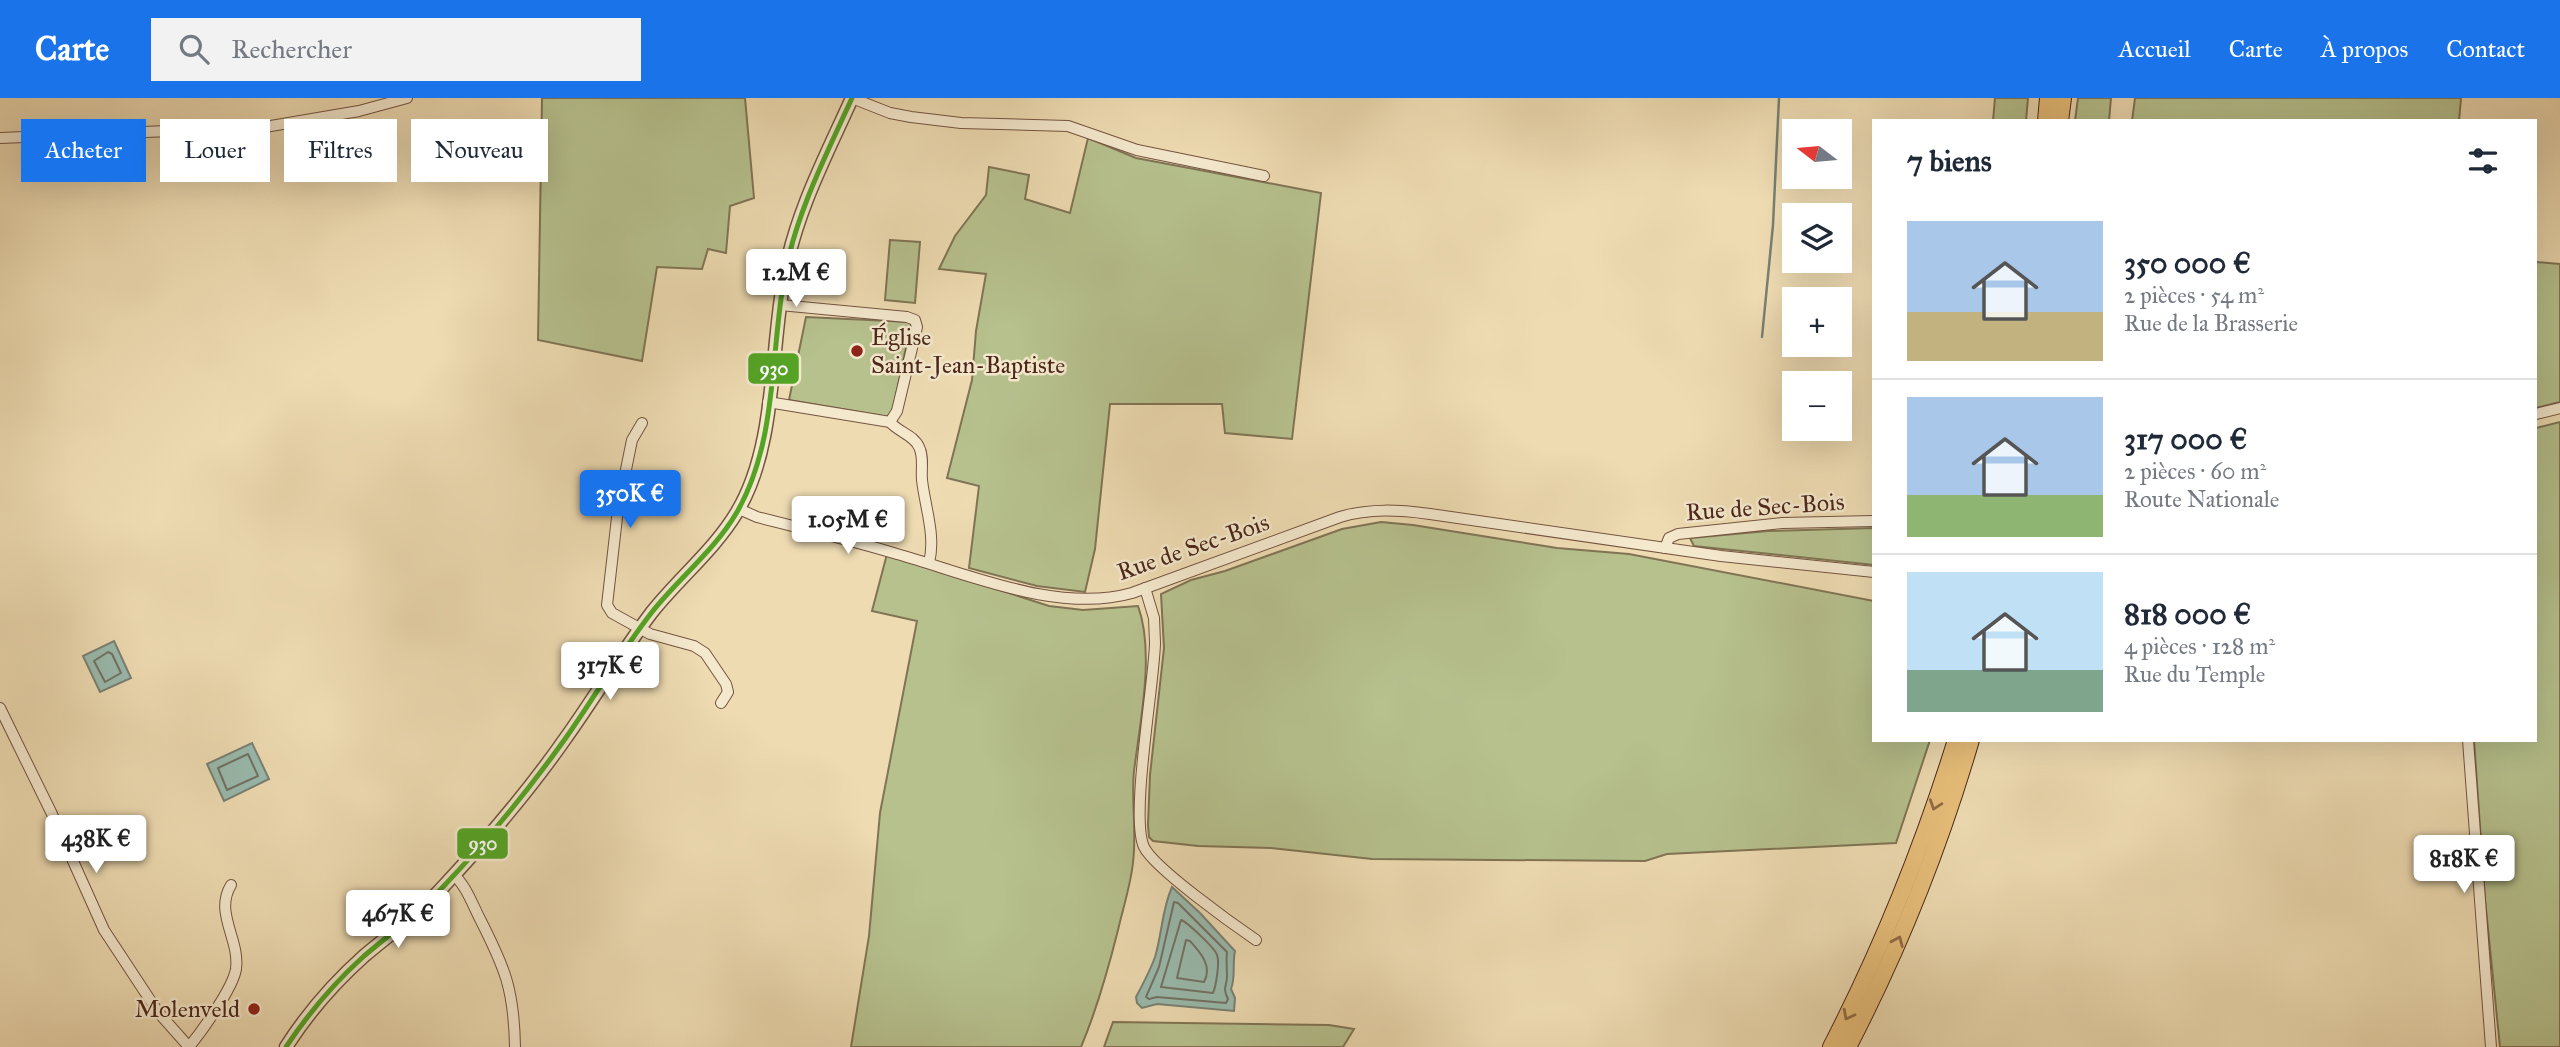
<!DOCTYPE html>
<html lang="fr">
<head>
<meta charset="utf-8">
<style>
  body { margin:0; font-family:"IM FELL Great Primer",serif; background:#f2f2f3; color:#1f2937; height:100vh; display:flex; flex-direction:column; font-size:26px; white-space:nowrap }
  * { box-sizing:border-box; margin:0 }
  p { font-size:23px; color:#747a83 }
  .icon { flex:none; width:38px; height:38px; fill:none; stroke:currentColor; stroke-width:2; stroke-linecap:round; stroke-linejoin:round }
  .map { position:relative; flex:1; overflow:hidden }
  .panel { position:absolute; left:1872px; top:21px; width:665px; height:623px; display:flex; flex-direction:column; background:#fff; border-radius:0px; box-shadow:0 7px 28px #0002 }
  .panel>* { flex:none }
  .banner { position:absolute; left:21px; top:21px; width:665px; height:63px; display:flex; gap:14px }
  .needle { width:46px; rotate:286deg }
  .fabs { position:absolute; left:1782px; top:21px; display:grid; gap:14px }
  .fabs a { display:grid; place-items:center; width:70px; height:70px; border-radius:0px; background:#fff; box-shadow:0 7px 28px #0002; font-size:35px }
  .price { position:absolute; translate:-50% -60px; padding:0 16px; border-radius:7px; background:#fff; color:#222; font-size:23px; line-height:46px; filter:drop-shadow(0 2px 4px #0008) }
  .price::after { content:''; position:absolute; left:50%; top:42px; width:21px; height:16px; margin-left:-10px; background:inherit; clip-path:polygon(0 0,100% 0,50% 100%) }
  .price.active { background:#1a73e8; color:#fff }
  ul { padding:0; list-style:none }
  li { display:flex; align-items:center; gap:21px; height:175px; padding:0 35px }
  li+li { border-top:2px solid #e0e1e3 }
  li span { display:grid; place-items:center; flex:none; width:196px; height:140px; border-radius:0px; color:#555 }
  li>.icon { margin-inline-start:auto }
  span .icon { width:84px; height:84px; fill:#fffc; stroke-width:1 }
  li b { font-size:30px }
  h2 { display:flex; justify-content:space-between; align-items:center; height:84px; padding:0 35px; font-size:30px }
  .chip { padding:0 24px; border-radius:0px; background:#fff; box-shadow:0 7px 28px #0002; font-size:24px; line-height:63px }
  .chip.active { background:#1a73e8; color:#fff }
  header { display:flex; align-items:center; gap:42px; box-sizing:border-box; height:98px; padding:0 35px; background:#1a73e8; color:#fff }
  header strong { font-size:33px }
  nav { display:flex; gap:38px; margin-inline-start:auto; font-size:24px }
  .search { width:490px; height:63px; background:#f2f2f3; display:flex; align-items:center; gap:18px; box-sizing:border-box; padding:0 24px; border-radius:0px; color:#747a83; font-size:26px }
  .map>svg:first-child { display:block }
  .green { fill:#b6c18e; stroke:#807454; stroke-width:2 }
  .water { fill:#99bbaf; stroke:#7a8073; stroke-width:2 }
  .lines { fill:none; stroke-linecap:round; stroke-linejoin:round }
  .shore { stroke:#727164; stroke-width:2 }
  .stream { stroke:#7a8073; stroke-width:2.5 }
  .minor-casing { stroke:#745440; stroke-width:12 }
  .tertiary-casing { stroke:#745440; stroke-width:15 }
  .trunk-casing { stroke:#4b271a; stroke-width:18 }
  .minor { stroke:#f4e8cd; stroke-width:10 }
  .tertiary { stroke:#f4e8cd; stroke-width:12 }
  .trunk { stroke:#e7be79; stroke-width:16 }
  .bus-1-casing { stroke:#f4e8cd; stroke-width:10 }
  .bus-1 { stroke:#54a425; stroke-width:5 }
  .oneway { stroke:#916b45 }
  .poi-dot { fill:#8f2418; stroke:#f4e8cd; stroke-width:2.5 }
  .labels { text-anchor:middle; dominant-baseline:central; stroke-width:5; stroke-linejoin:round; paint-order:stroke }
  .poi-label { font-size:24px; fill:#4b271a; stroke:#f4e8cd; text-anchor:start }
  .street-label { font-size:24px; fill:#4b271a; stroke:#f4e8cd }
  .line-badge { stroke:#f4e8cd; stroke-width:2.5 }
  .badge-label { font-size:19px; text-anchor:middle; font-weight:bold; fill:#fff }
</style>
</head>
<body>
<header>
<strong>Carte</strong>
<div class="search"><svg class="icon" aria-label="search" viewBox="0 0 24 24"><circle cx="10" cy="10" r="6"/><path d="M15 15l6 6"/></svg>Rechercher</div>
<nav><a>Accueil</a><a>Carte</a><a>À propos</a><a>Contact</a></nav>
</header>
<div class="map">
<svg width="2560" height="949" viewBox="0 0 2560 949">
  <rect width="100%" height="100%" fill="#eedbb2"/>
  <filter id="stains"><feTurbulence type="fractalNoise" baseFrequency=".00286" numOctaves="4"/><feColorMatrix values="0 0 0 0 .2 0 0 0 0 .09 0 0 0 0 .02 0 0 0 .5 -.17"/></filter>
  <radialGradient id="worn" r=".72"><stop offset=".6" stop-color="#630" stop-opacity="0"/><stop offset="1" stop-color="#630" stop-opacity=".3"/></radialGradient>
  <g class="green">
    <polygon points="542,0 745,0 754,100 730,108 726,155 708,151 702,171 657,169 642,263 538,242"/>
    <polygon points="1995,0 2028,0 2026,23 1993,23"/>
    <polygon points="2078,0 2111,0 2109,23 2075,23"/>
    <polygon points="2135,0 2461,0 2459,23 2132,23"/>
    <polygon points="1088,40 1136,60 1321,95 1292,341 1225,335 1222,306 1110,306 1095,451 1085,494 1037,488 969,470 979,388 947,380 972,282 976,233 986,176 939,171 955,138 986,97 989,69 1029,77 1025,101 1070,115"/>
    <polygon points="890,142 920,144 915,205 885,202"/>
    <polygon points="2536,164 2560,166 2560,304 2536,310"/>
    <polygon points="806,219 910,224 911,226 892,316 889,319 789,302"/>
    <polygon points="2560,324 2560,949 2500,949 2485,801 2474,642 2536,642 2536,330"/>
    <polygon points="1381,424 1413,427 1557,450 1629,456 1874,503 1874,642 1930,642 1896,745 1667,756 1645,763 1372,761 1271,750 1198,748 1153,743 1149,739 1148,727 1150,677 1164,550 1161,496 1191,482 1225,473 1342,431"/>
    <polygon points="1874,430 1874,467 1694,448 1690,440 1768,433"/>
    <path d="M 887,456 L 1049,508 L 1083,512 L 1138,508 C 1155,554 1140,624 1134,673 C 1131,703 1137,734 1133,764 C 1131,786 1123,810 1118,832 C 1108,872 1097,911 1081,949 L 851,949 L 869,838 L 880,715 L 917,523 L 872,513 Z"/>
    <polygon points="1113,924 1329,927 1354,931 1343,949 1104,949"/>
  </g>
  <g class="water">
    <polygon points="114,543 131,580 100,594 83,558"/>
    <polygon points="252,645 269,681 224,703 207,666"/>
    <path d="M 1172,789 L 1200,815 L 1235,853 C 1232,866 1236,878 1231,891 L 1235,900 L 1234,913 L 1157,906 L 1142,910 L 1137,905 L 1136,899 C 1143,886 1150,873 1155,859 C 1162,836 1162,811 1172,789 Z"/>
  </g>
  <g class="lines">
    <g class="shore">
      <polygon points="108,554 112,556 121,575 105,584 94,563"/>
      <polygon points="248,656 258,678 227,692 218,670"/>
      <path d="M 1174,804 L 1178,805 L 1227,854 C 1226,863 1227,870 1227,878 C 1227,889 1222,889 1228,901 L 1226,905 L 1157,899 L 1149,901 L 1146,899 L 1159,869 Z"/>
      <path d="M 1181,822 C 1187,824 1215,850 1217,857 C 1220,864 1216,888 1213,895 L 1161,889 Z"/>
      <path d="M 1186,842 L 1190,843 C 1200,854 1213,868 1204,884 L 1177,880 Z"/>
    </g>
    <polyline class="stream" points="1762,239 1773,127 1779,0"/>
    <defs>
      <g id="minor">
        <polyline points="852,0 890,15 911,19 961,25 1068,28 1137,52 1264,78"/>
        <polyline points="0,40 265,29 359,13 407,0"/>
        <polyline points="768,304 890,324 897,313 917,229 915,222 907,219 780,207"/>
        <polyline points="2536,316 2560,310"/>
        <path d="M 890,324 C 898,334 914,337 919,349 C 924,358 921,372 922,382 C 925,409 936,438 929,465"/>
        <polyline points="642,325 632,342 618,411 607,507 612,515 650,536 694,548 705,555 726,586 728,594 721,605"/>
        <path d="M 739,411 L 757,419 C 804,431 851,442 897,456 C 969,476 1058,516 1132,495 L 1340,419 C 1370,410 1399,412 1430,416 L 1721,458 L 1874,474"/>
        <polyline points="1665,450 1669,440 1678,436 1782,425 1874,423"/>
        <path d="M 1145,490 L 1154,520 L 1155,545 C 1154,587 1130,719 1144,749 C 1154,770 1234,827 1256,842"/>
        <polyline points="0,610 51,714 104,832 158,914 189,949"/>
        <polyline points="2468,642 2491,949"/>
        <path d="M 454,777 C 466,788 472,805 479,819 C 505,870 514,891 515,949"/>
        <path d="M 189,949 C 202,933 233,890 236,871 C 240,841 214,815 231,787"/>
      </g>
      <path id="tertiary" d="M 286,949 C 307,916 335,884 364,858 C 390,836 418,816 441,791 C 485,744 528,694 565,641 C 595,599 621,555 652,514 C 679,480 715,451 737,414 C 777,348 770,250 785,175 C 797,112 826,58 852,0"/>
      <g id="trunk">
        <polyline points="2046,23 2048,0"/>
        <polyline points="2060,23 2063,0"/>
        <path d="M 1831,949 C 1882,850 1923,748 1956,642"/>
        <path d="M 1848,949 C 1899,851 1940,748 1971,642"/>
      </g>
    </defs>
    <use href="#minor" class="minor-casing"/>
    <use href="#tertiary" class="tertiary-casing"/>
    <use href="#trunk" class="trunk-casing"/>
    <use href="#minor" class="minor"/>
    <use href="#tertiary" class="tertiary"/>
    <use href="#trunk" class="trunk"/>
    <defs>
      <path id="bus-1" d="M 286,949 C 308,916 334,885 364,858 C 390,836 417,816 441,791 C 486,744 527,694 565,641 C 594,600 620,555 652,514 C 679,480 715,452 737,414 C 778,342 770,255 785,175 C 797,114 826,57 852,0"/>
    </defs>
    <use href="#bus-1" class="bus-1-casing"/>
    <use href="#bus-1" class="bus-1"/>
  </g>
  <defs><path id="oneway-chevron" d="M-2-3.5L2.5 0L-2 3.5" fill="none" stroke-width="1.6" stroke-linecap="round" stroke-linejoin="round" transform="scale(1.75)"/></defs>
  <g class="oneway">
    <use href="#oneway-chevron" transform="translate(1935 707) rotate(109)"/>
    <use href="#oneway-chevron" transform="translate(1898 843) rotate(-67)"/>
    <use href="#oneway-chevron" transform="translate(1848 917) rotate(117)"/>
  </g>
  <g class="poi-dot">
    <circle cx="857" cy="253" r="7"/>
    <circle cx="254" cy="911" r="7"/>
  </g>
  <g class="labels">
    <g class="poi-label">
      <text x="871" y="239">Église<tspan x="871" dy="28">Saint-Jean-Baptiste</tspan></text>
      <text x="240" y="911" text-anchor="end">Molenveld</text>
    </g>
    <g class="street-label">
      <text transform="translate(1765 409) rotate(-4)">Rue de Sec-Bois</text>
      <text transform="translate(1193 449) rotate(-19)">Rue de Sec-Bois</text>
    </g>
  </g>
  <g class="line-badge">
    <rect x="747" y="254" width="53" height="33" rx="7" fill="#54a425"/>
    <rect x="456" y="729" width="53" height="33" rx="7" fill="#54a425"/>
  </g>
  <g class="badge-label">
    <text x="774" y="277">930</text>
    <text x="483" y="752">930</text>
  </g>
  <rect width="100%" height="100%" filter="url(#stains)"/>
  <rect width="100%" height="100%" fill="url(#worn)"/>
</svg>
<div class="fabs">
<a><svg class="needle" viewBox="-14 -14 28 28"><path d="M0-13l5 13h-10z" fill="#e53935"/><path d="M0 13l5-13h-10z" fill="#747a83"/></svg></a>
<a><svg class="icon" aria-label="layers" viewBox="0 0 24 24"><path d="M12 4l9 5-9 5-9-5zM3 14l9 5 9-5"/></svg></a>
<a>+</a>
<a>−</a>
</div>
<b class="price" style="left:796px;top:211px">1.2M €</b>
<b class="price active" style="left:630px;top:432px">350K €</b>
<b class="price" style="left:848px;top:458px">1.05M €</b>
<b class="price" style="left:610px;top:604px">317K €</b>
<b class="price" style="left:96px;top:777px">438K €</b>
<b class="price" style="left:2464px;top:797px">818K €</b>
<b class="price" style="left:398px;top:852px">467K €</b>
<div class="banner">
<a class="chip active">Acheter</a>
<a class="chip">Louer</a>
<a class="chip">Filtres</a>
<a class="chip">Nouveau</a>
</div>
<section class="panel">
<h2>7 biens<svg class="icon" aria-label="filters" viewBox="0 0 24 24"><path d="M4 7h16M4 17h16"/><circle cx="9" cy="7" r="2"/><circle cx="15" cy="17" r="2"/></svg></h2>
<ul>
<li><span style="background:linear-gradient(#a9c7e8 65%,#c2b280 0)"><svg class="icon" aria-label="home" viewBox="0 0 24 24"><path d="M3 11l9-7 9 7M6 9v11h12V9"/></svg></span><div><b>350 000 €</b><p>2 pièces · 54 m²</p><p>Rue de la Brasserie</p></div></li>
<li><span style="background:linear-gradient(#a9c7e8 70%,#8fb573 0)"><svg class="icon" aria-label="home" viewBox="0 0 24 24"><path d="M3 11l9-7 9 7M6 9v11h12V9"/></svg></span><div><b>317 000 €</b><p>2 pièces · 60 m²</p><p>Route Nationale</p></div></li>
<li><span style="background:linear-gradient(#bfe0f5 70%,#7fa58c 0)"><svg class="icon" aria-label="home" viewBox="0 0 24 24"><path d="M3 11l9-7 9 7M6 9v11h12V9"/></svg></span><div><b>818 000 €</b><p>4 pièces · 128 m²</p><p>Rue du Temple</p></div></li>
</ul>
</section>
</div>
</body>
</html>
